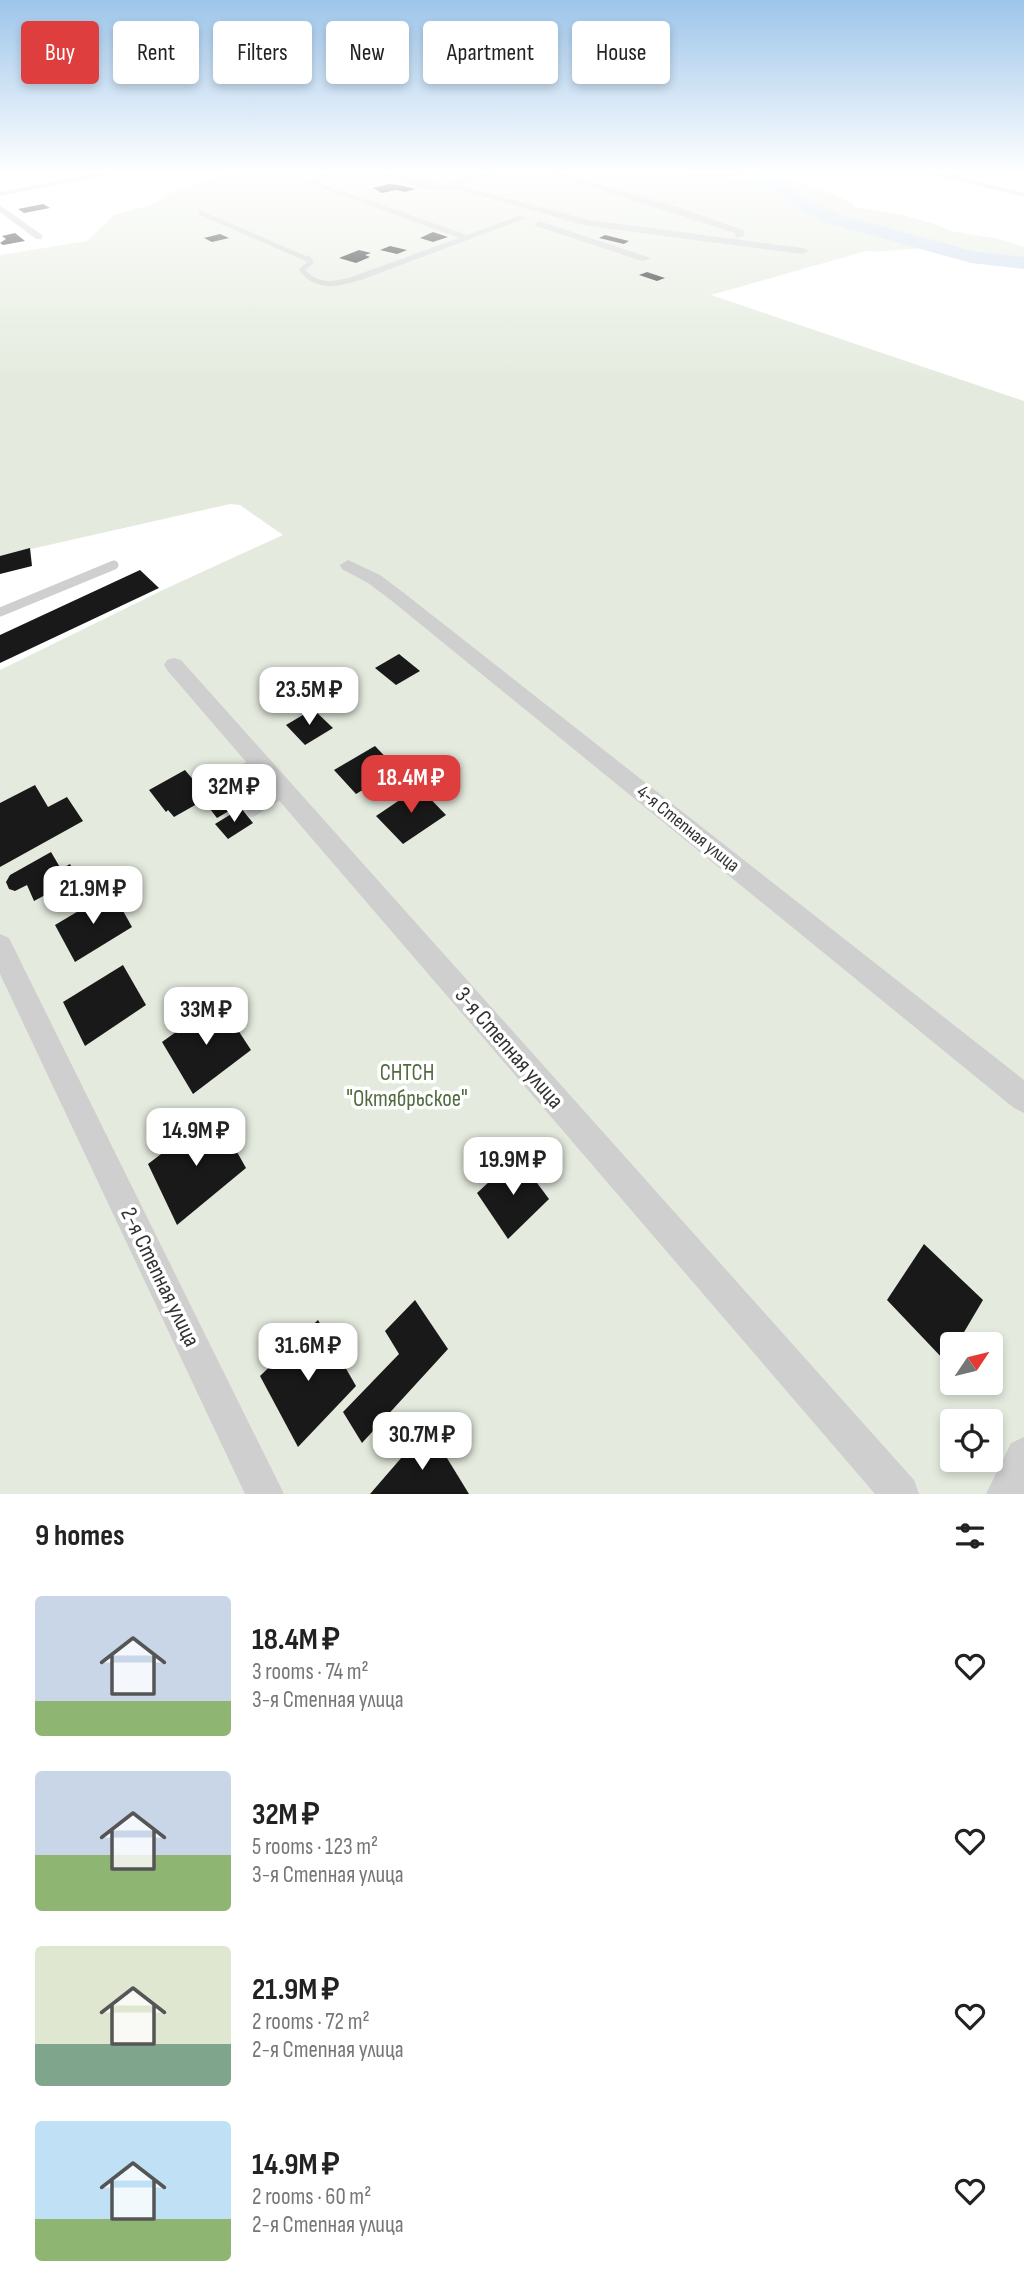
<!DOCTYPE html>
<html lang="en">
<head>
<meta charset="utf-8">
<style>
  body { margin:0; font-family:"Sofia Sans Condensed",sans-serif; background:#f2f2f2; color:#222; height:100vh; display:flex; flex-direction:column; font-size:26px; white-space:nowrap }
  * { box-sizing:border-box; margin:0 }
  p { font-size:23px; color:#767676 }
  .icon { flex:none; width:38px; height:38px; fill:none; stroke:currentColor; stroke-width:2; stroke-linecap:round; stroke-linejoin:round }
  .map { position:relative; height:1494px; overflow:hidden }
  .sheet { display:flex; flex-direction:column; background:#fff; flex:1 }
  .sheet>* { flex:none }
  .banner { position:absolute; left:21px; top:21px; width:984px; height:63px; display:flex; gap:14px }
  .needle { width:46px; rotate:55deg }
  .fabs { position:absolute; left:940px; top:1332px; display:grid; gap:14px }
  .fabs a { display:grid; place-items:center; width:63px; height:63px; border-radius:7px; background:#fff; box-shadow:0 4px 10px #0003; font-size:35px }
  .price { position:absolute; translate:-50% -60px; padding:0 16px; border-radius:14px; background:#fff; color:#222; font-size:23px; line-height:46px; filter:drop-shadow(0 2px 4px #0008) }
  .price::after { content:''; position:absolute; left:50%; top:42px; width:21px; height:16px; margin-left:-10px; background:inherit; clip-path:polygon(0 0,100% 0,50% 100%) }
  .price.selected { background:#df3e3e; color:#fff }
  ul { padding:0; list-style:none }
  li { display:flex; align-items:center; gap:21px; height:175px; padding:0 35px }
  li span { display:grid; place-items:center; flex:none; width:196px; height:140px; border-radius:7px; color:#555 }
  li>.icon { margin-inline-start:auto }
  span .icon { width:84px; height:84px; fill:#fffc; stroke-width:1 }
  li b { font-size:30px }
  h2 { display:flex; justify-content:space-between; align-items:center; height:84px; padding:0 35px; font-size:30px }
  .pill { padding:0 24px; border-radius:7px; background:#fff; box-shadow:0 4px 10px #0003; font-size:24px; line-height:63px }
  .pill.selected { background:#df3e3e; color:#fff }
  .map>svg:first-child { display:block }
  .green { fill:#e4ebde; fill-rule:evenodd }
  .lines { fill:none; stroke-linecap:round; stroke-linejoin:round }
  .river { fill:#cedeec; fill-rule:evenodd }
  .building { fill:#191919 }
  .service-far3 { stroke:#cfcfcf; stroke-width:4.5 }
  .service-far2 { stroke:#cfcfcf; stroke-width:5 }
  .service-far1 { stroke:#cfcfcf; stroke-width:9 }
  .service { stroke:#cfcfcf; stroke-width:10 }
  .minor { fill:#cfcfcf; fill-rule:evenodd }
  .labels { text-anchor:middle; dominant-baseline:central; stroke-width:7; stroke-linejoin:round; paint-order:stroke }
  .street-label { font-size:19px; fill:#323232; stroke:#fff }
  .near-street-label { font-size:23px; fill:#323232; stroke:#fff }
  .near-park-label { font-size:23px; fill:#526c40; stroke:#fff }
</style>
</head>
<body>
<div class="map">
<svg width="1024" height="1494" viewBox="0 0 1024 1494">
  <rect width="100%" height="100%" fill="#fff"/>
  <path class="green" d="M 231,173 L 751,174 L 806,183 L 853,203 L 855,207 L 903,215 L 935,224 L 950,231 L 999,239 L 1024,247 L 1024,265 C 990,256 956,250 921,249 C 902,248 887,253 866,251 L 711,295 L 1024,401 L 1024,1494 L 0,1494 L 0,670 L 165,589 L 283,535 L 240,505 L 230,504 L 0,556 L 0,255 L 87,241 L 114,215 L 150,205 L 181,188 ZM 952,1344 L 990,1344 L 990,1382 L 952,1382 ZM 952,1421 L 990,1421 L 990,1460 L 952,1460 Z"/>
  <g class="lines">
    <polygon class="river" points="682,173 727,173 779,181 785,182 807,200 838,214 972,251 1024,257 1024,269 971,263 824,222 795,208 774,190 690,178"/>
  </g>
  <g class="building">
    <polygon points="389,184 399,185 416,189 405,192 396,190 382,193 373,188"/>
    <polygon points="43,204 50,208 24,213 18,209"/>
    <polygon points="433,232 448,237 433,242 420,238"/>
    <polygon points="15,233 25,241 3,245 0,243 6,239 2,236"/>
    <polygon points="220,234 229,238 212,242 204,238"/>
    <polygon points="605,235 629,241 624,244 599,238"/>
    <polygon points="390,246 407,250 397,254 380,250"/>
    <polygon points="359,250 371,253 365,255 370,257 356,263 339,258"/>
    <polygon points="647,272 665,278 657,281 639,275"/>
    <polygon points="30,548 32,566 0,574 0,556"/>
    <polygon points="140,570 159,588 0,663 0,635"/>
    <polygon points="399,654 420,671 396,685 375,668"/>
    <polygon points="313,709 333,728 305,745 286,725"/>
    <polygon points="375,746 397,769 356,794 334,770"/>
    <polygon points="185,770 201,789 196,791 204,800 174,817 168,810 166,812 149,790"/>
    <polygon points="250,779 261,792 217,818 207,805"/>
    <polygon points="35,785 48,807 67,797 83,821 0,867 0,803"/>
    <polygon points="419,787 446,815 403,844 376,816"/>
    <polygon points="241,808 253,823 228,839 215,824"/>
    <polygon points="51,852 61,869 70,864 77,878 34,901 27,885 15,891 9,889 6,882 10,875"/>
    <polygon points="112,891 132,927 75,962 55,925"/>
    <polygon points="123,965 146,1005 85,1046 63,1002"/>
    <polygon points="219,1001 251,1050 193,1094 162,1042"/>
    <polygon points="215,1113 246,1168 177,1225 148,1164"/>
    <polygon points="517,1156 549,1199 508,1239 477,1193"/>
    <polygon points="924,1244 983,1300 957,1344 952,1344 952,1353 946,1362 887,1300"/>
    <polygon points="415,1300 448,1349 362,1443 343,1412 399,1354 385,1331"/>
    <polygon points="318,1320 356,1386 298,1447 260,1376"/>
    <polygon points="428,1427 469,1494 370,1494"/>
  </g>
  <g class="lines">
    <g class="service-far3">
      <polyline points="947,179 960,173"/>
      <polyline points="448,186 492,173"/>
      <polyline points="201,213 309,260"/>
    </g>
    <path class="service-far2" d="M 308,258 L 311,262 L 302,270 C 318,290 339,284 361,277"/>
    <polyline class="service-far1" points="0,612 114,565"/>
    <g class="service">
      <polyline points="235,774 258,761"/>
      <polyline points="252,812 284,792"/>
    </g>
    <g class="minor">
      <polygon points="100,173 118,173 0,196 0,192"/>
      <polygon points="321,173 333,173 314,181 467,235 519,216 526,218 361,280 357,279 357,275 459,238 303,181"/>
      <polygon points="380,173 464,187 589,220 803,248 808,251 803,254 588,226 464,191 422,189"/>
      <polygon points="547,173 560,173 680,208 743,230 744,236 736,238 735,233"/>
      <polygon points="925,173 940,173 1024,193 1024,197"/>
      <polygon points="0,205 42,235 42,239 36,239 0,212"/>
      <polygon points="539,221 648,257 650,259 642,261 536,226 535,224"/>
      <polygon points="348,560 380,575 404,593 1024,1080 1024,1113 1014,1108 392,601 368,583 342,569 340,565"/>
      <polygon points="174,658 181,660 914,1480 919,1494 875,1494 167,670 164,665 167,660"/>
      <polygon points="0,934 9,938 284,1494 245,1494 0,974"/>
      <polygon points="1024,1437 1024,1494 986,1494 1011,1443"/>
    </g>
  </g>
  <linearGradient id="sky" x2="0" y2="1"><stop stop-color="#9dc5ea"/><stop offset="0.45" stop-color="#fff"/><stop offset="1" stop-color="#fff" stop-opacity="0"/></linearGradient>
  <rect width="1024" height="382" fill="url(#sky)"/>
  <g class="labels">
    <g class="street-label">
      <text transform="translate(688 829) rotate(39)">4-я Степная улица</text>
    </g>
    <g class="near-street-label">
      <text transform="translate(509 1048) rotate(49)">3-я Степная улица</text>
      <text transform="translate(160 1277) rotate(64)">2-я Степная улица</text>
    </g>
    <g class="near-park-label">
      <text x="407" y="1073">СНТСН<tspan x="407" dy="26">"Октябрьское"</tspan></text>
    </g>
  </g>
</svg>
<div class="fabs">
<a><svg class="needle" viewBox="-14 -14 28 28"><path d="M0-13l5 13h-10z" fill="#e53935"/><path d="M0 13l5-13h-10z" fill="#767676"/></svg></a>
<a><svg class="icon" aria-label="locate" viewBox="0 0 24 24"><circle cx="12" cy="12" r="6"/><path d="M12 2v4M12 18v4M2 12h4M18 12h4"/></svg></a>
</div>
<b class="price" style="left:309px;top:727px">23.5M ₽</b>
<b class="price selected" style="left:411px;top:815px">18.4M ₽</b>
<b class="price" style="left:234px;top:824px">32M ₽</b>
<b class="price" style="left:93px;top:926px">21.9M ₽</b>
<b class="price" style="left:206px;top:1047px">33M ₽</b>
<b class="price" style="left:196px;top:1168px">14.9M ₽</b>
<b class="price" style="left:513px;top:1197px">19.9M ₽</b>
<b class="price" style="left:308px;top:1383px">31.6M ₽</b>
<b class="price" style="left:422px;top:1472px">30.7M ₽</b>
<div class="banner">
<a class="pill selected">Buy</a>
<a class="pill">Rent</a>
<a class="pill">Filters</a>
<a class="pill">New</a>
<a class="pill">Apartment</a>
<a class="pill">House</a>
</div>
</div>
<section class="sheet">
<h2>9 homes<svg class="icon" aria-label="filters" viewBox="0 0 24 24"><path d="M4 7h16M4 17h16"/><circle cx="9" cy="7" r="2"/><circle cx="15" cy="17" r="2"/></svg></h2>
<ul>
<li><span style="background:linear-gradient(#c9d6e8 75%,#8fb573 0)"><svg class="icon" aria-label="home" viewBox="0 0 24 24"><path d="M3 11l9-7 9 7M6 9v11h12V9"/></svg></span><div><b>18.4M ₽</b><p>3 rooms · 74 m²</p><p>3-я Степная улица</p></div><svg class="icon" aria-label="heart" viewBox="0 0 24 24"><path d="M12 20l-8-8c-3-5 5-10 8-4 3-6 11-1 8 4z"/></svg></li>
<li><span style="background:linear-gradient(#c9d6e8 60%,#8fb573 0)"><svg class="icon" aria-label="home" viewBox="0 0 24 24"><path d="M3 11l9-7 9 7M6 9v11h12V9"/></svg></span><div><b>32M ₽</b><p>5 rooms · 123 m²</p><p>3-я Степная улица</p></div><svg class="icon" aria-label="heart" viewBox="0 0 24 24"><path d="M12 20l-8-8c-3-5 5-10 8-4 3-6 11-1 8 4z"/></svg></li>
<li><span style="background:linear-gradient(#dfe7d0 70%,#7fa58c 0)"><svg class="icon" aria-label="home" viewBox="0 0 24 24"><path d="M3 11l9-7 9 7M6 9v11h12V9"/></svg></span><div><b>21.9M ₽</b><p>2 rooms · 72 m²</p><p>2-я Степная улица</p></div><svg class="icon" aria-label="heart" viewBox="0 0 24 24"><path d="M12 20l-8-8c-3-5 5-10 8-4 3-6 11-1 8 4z"/></svg></li>
<li><span style="background:linear-gradient(#bfe0f5 70%,#8fb573 0)"><svg class="icon" aria-label="home" viewBox="0 0 24 24"><path d="M3 11l9-7 9 7M6 9v11h12V9"/></svg></span><div><b>14.9M ₽</b><p>2 rooms · 60 m²</p><p>2-я Степная улица</p></div><svg class="icon" aria-label="heart" viewBox="0 0 24 24"><path d="M12 20l-8-8c-3-5 5-10 8-4 3-6 11-1 8 4z"/></svg></li>
</ul>
</section>
</body>
</html>
